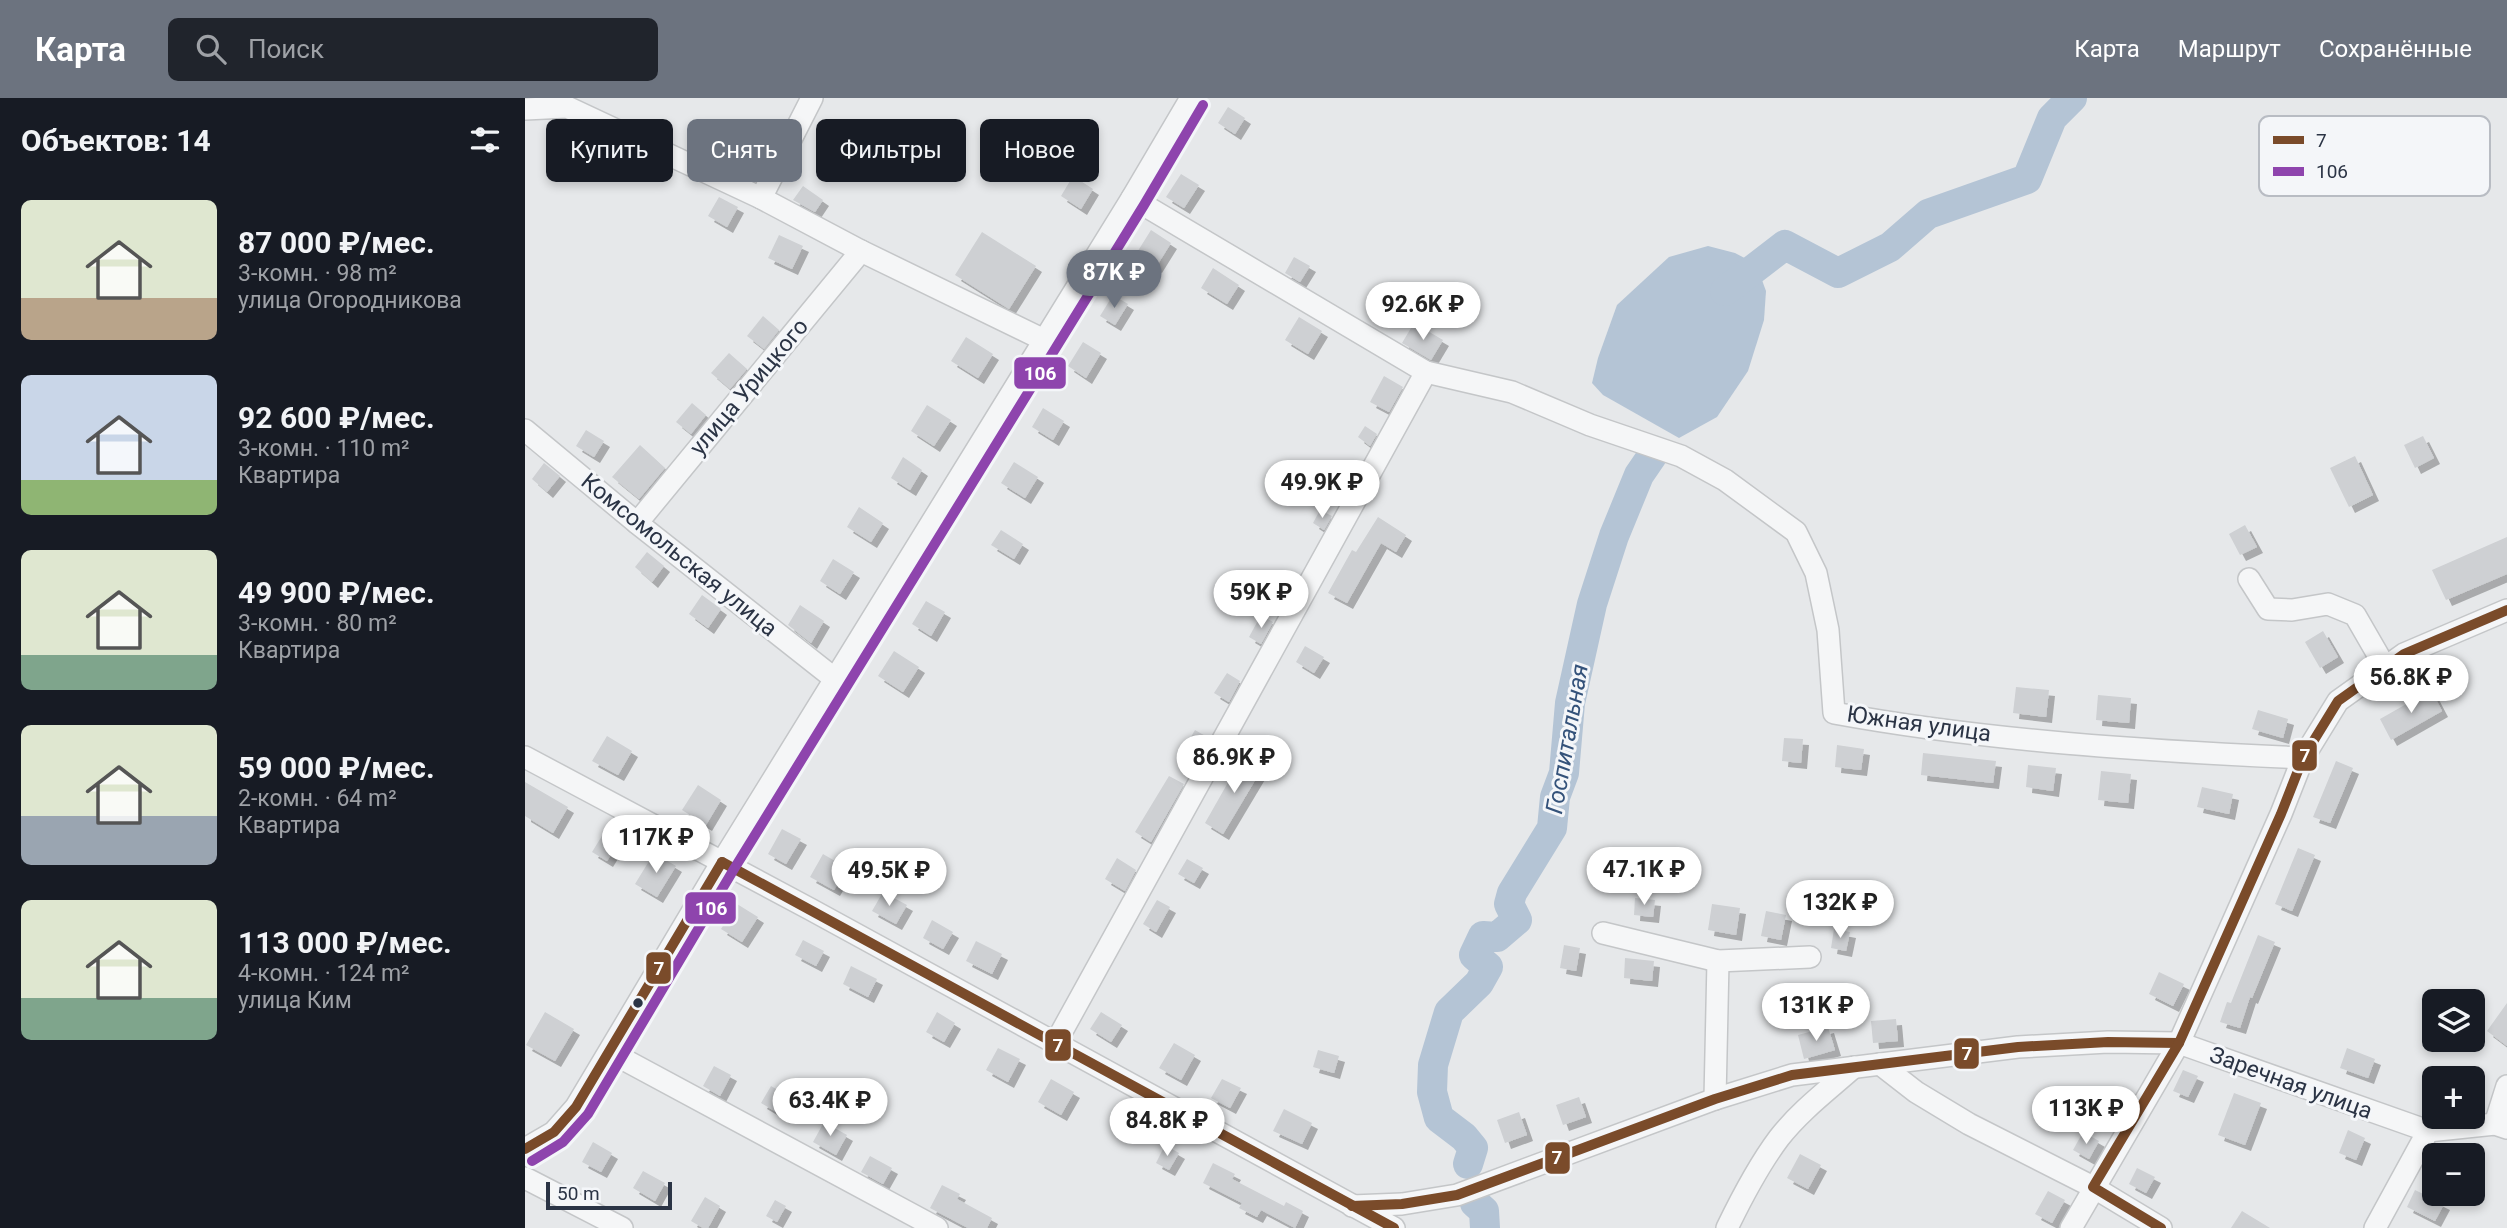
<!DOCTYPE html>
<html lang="ru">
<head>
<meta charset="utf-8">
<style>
  body { margin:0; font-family:Roboto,sans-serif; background:#20242c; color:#f1f3f6; height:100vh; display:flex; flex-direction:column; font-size:26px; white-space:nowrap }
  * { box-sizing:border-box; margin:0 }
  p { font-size:23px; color:#9ea1a6 }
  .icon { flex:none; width:38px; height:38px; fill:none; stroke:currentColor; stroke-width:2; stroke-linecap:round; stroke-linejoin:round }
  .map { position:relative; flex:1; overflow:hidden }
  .details { display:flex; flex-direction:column; background:#171b24; width:525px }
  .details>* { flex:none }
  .guide { position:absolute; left:21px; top:21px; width:665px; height:63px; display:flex; gap:14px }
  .tools { position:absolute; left:1897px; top:891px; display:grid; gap:14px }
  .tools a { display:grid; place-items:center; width:63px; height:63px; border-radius:10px; background:#171b24; box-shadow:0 4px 10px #0003; font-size:35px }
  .scale { position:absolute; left:21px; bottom:18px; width:126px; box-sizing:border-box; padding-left:7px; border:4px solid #2b3445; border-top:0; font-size:19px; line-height:24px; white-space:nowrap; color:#2b3445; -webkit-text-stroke:5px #f4f6f9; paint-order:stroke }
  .price { position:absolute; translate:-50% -60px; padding:0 16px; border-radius:24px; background:#fff; color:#222; font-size:23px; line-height:46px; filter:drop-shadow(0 2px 4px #0008) }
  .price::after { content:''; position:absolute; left:50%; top:42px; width:21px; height:16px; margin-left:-10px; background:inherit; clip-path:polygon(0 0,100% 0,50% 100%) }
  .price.active { background:#6c737f; color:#fff }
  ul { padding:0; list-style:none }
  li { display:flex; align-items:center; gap:21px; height:175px; padding:0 21px }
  li span { display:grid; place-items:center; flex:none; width:196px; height:140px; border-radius:10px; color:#555 }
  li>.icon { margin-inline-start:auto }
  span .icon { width:84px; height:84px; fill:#fffc; stroke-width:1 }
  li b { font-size:30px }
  h2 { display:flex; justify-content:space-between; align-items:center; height:84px; padding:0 21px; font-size:30px }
  .pill { padding:0 24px; border-radius:10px; background:#171b24; box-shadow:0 4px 10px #0003; font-size:24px; line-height:63px }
  .pill.active { background:#6c737f; color:#fff }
  header { display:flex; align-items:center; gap:42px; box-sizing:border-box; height:98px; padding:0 35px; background:#6c737f; color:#fff }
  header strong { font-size:33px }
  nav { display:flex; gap:38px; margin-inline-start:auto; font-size:24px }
  .search { width:490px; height:63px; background:#20242c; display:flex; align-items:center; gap:18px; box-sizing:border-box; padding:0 24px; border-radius:10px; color:#9ea1a6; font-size:26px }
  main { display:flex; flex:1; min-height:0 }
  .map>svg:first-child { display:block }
  .water { fill:#b4c4d5 }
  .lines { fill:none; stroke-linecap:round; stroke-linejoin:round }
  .river { stroke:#b4c4d5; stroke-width:30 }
  .building { fill:#ced0d3; filter:url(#shadow) }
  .minor-casing { stroke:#c4c6c8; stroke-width:24 }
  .minor { stroke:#f5f6f7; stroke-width:21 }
  .bus-1-casing { stroke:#f4f6f9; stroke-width:16 }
  .bus-2-casing { stroke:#f4f6f9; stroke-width:16 }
  .bus-1 { stroke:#7a4b2a; stroke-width:10 }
  .bus-2 { stroke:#8e44ad; stroke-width:10 }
  .bus-dot { fill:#2b3445; stroke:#f4f6f9; stroke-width:2.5 }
  .labels { text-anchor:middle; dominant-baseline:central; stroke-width:6; stroke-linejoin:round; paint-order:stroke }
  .street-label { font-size:23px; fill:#2b3445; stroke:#f4f6f9 }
  .water-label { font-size:24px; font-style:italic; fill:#34527a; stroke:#f4f6f9 }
  .key { fill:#f4f6f9; stroke:#b8bcc3; stroke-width:2 }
  .key-label { font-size:19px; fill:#2b3445 }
  .line-badge { stroke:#f4f6f9; stroke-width:2.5 }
  .badge-label { font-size:19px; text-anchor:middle; font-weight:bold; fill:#fff }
</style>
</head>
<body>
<header>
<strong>Карта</strong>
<div class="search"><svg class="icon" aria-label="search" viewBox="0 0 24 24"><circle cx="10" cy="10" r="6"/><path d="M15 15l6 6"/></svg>Поиск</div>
<nav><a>Карта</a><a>Маршрут</a><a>Сохранённые</a></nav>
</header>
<main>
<section class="details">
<h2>Объектов: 14<svg class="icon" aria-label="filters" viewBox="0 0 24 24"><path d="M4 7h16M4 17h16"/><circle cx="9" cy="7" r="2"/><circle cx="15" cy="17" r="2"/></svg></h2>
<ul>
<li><span style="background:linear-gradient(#dfe7d0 70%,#b9a48a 0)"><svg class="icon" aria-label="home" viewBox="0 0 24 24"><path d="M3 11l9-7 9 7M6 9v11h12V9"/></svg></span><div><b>87 000 ₽/мес.</b><p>3-комн. · 98 m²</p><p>улица Огородникова</p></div></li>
<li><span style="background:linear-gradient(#c9d6e8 75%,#8fb573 0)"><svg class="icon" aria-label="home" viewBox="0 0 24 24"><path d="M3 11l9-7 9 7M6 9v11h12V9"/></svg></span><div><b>92 600 ₽/мес.</b><p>3-комн. · 110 m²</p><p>Квартира</p></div></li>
<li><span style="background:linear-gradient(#dfe7d0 75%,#7fa58c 0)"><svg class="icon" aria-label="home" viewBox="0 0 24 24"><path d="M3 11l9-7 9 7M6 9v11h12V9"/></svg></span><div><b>49 900 ₽/мес.</b><p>3-комн. · 80 m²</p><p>Квартира</p></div></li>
<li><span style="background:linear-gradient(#dfe7d0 65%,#9aa5b1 0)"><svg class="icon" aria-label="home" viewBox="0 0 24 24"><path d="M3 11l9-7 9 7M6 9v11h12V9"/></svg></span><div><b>59 000 ₽/мес.</b><p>2-комн. · 64 m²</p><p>Квартира</p></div></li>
<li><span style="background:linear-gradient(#dfe7d0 70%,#7fa58c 0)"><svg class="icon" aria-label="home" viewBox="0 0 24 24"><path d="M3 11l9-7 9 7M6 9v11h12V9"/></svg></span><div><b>113 000 ₽/мес.</b><p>4-комн. · 124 m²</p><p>улица Ким</p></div></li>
</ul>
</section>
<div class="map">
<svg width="1982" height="1130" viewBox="0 0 1982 1130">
  <defs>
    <filter id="shadow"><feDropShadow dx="6" dy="6" stdDeviation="0" flood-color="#0004"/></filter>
  </defs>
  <rect width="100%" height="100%" fill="#e6e8ea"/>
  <polygon class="water" points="1183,148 1210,155 1231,166 1241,193 1239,222 1223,273 1192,319 1154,340 1078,297 1067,285 1073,260 1092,207 1144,159"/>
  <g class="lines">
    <g class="river">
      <polyline points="1200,193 1260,147 1313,175 1365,149 1403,116 1502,81 1527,20 1547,0"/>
      <polyline points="943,1066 948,1050 939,1039 914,1020 907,994 908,967 924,914 954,885 963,869 949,857 958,838 972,839 992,822 984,806 987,795 1027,730 1030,699 1039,675 1045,605 1067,506 1089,438 1114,377 1127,358"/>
      <polyline points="950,1105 959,1113 960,1130"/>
    </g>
  </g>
  <g class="building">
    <polygon points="703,9 720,20 710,36 693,25"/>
    <polygon points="302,52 315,58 308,72 295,65"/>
    <polygon points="656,76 674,87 659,110 641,99"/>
    <polygon points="548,78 568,91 556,111 536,98"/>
    <polygon points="278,88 298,102 290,114 268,102"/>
    <polygon points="194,99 213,109 202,129 183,118"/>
    <polygon points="626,132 646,145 631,169 611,156"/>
    <polygon points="457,134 511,168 484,211 430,177"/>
    <polygon points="254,137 278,148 267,171 243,160"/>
    <polygon points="769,159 785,168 775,184 760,175"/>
    <polygon points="688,170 714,187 702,206 676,190"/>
    <polygon points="588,197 603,206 590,227 575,218"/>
    <polygon points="238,218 254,232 239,251 222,238"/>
    <polygon points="774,219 797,233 783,256 760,242"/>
    <polygon points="889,225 918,242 906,262 877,245"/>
    <polygon points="441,239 468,256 453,280 426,263"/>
    <polygon points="558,244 576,255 561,280 543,268"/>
    <polygon points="204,255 222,271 205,291 186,275"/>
    <polygon points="859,278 878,289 864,314 845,304"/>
    <polygon points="167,305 181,317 166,336 151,324"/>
    <polygon points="402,307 426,322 409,348 386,333"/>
    <polygon points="518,310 539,323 528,342 507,329"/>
    <polygon points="840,328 852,336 845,348 833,339"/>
    <polygon points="61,332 79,343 69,359 51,348"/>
    <polygon points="1898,338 1909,360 1890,370 1879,347"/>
    <polygon points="115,347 140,370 114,401 87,379"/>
    <polygon points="1830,358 1848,397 1824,409 1805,370"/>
    <polygon points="378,359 397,372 385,392 366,380"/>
    <polygon points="816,363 832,372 821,392 805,383"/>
    <polygon points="489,364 513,379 500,400 476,385"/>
    <polygon points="19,365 35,378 22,394 7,381"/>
    <polygon points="334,409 358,425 346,444 322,429"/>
    <polygon points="795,412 807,418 799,432 788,425"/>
    <polygon points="853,419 881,437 871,454 856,445 822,505 803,495 827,452 831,454"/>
    <polygon points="1720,427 1732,449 1715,457 1704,436"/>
    <polygon points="476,432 498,446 489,461 466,447"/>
    <polygon points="1982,439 1982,476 1921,502 1907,472"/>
    <polygon points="122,454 139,468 127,484 110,469"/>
    <polygon points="308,461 329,474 315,496 295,483"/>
    <polygon points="177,497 196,511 183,530 164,516"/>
    <polygon points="401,503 420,514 406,538 387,526"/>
    <polygon points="275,507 299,523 286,545 263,527"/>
    <polygon points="736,517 748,524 736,546 724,539"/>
    <polygon points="1798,533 1813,559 1795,570 1780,544"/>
    <polygon points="780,548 799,559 789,575 771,564"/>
    <polygon points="369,553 394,569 378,594 353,578"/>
    <polygon points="702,575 715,583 704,604 689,595"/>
    <polygon points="1491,589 1524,592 1521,619 1488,615"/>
    <polygon points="1906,592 1917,613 1866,642 1855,621"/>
    <polygon points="1573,597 1606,600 1604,625 1571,622"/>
    <polygon points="1733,612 1763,621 1758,640 1727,631"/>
    <polygon points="670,632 684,640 673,659 659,651"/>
    <polygon points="82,638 107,653 93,677 67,663"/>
    <polygon points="1259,640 1278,641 1276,665 1257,663"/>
    <polygon points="1312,647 1339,651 1336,672 1310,669"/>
    <polygon points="1398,655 1471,663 1468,685 1396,677"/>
    <polygon points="718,658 738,669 698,736 680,725"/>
    <polygon points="1811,663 1828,670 1805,725 1788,719"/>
    <polygon points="1503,667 1531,670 1528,693 1501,689"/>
    <polygon points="1576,673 1606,676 1603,705 1573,702"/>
    <polygon points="644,678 659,686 626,744 610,734"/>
    <polygon points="0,684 43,709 28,735 0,718"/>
    <polygon points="173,687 196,702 181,727 157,712"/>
    <polygon points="1677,689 1708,696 1704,716 1672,709"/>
    <polygon points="257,731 276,741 261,766 243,756"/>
    <polygon points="80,733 95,742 82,763 67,754"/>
    <polygon points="1773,750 1790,757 1767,813 1750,806"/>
    <polygon points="129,755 151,768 132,799 110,786"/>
    <polygon points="298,756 322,770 309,792 285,779"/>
    <polygon points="592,760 611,772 600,793 580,781"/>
    <polygon points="662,761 678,770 669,785 653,776"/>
    <polygon points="358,794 382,807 371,826 347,813"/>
    <polygon points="1110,800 1130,802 1128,819 1109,817"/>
    <polygon points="632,802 645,809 631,834 618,826"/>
    <polygon points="212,806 233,819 217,844 196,831"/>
    <polygon points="1187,806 1215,810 1211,837 1183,832"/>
    <polygon points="1241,813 1261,817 1256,842 1236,838"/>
    <polygon points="407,822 428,834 418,851 398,840"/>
    <polygon points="1309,831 1325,834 1321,853 1306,850"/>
    <polygon points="1733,837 1750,844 1727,900 1725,899 1715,930 1695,924 1702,904 1706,905"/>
    <polygon points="278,842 299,853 291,868 270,857"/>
    <polygon points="451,843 477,856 467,876 441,863"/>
    <polygon points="1039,847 1055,850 1051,873 1035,870"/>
    <polygon points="1100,860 1129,863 1127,883 1099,880"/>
    <polygon points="326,868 352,881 343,899 318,886"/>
    <polygon points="1634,874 1659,886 1648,908 1624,896"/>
    <polygon points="1982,905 1982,948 1962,933"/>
    <polygon points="20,914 49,931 30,963 1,947"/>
    <polygon points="412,914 430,925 419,944 401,934"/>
    <polygon points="576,914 597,927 586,944 565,931"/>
    <polygon points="1371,921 1373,943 1348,945 1346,923"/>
    <polygon points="1303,929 1310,952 1279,961 1273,937"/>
    <polygon points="649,945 670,957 656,982 634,970"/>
    <polygon points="473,950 495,961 483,984 461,972"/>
    <polygon points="1822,950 1850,961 1843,980 1815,970"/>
    <polygon points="793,952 814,958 809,975 788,969"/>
    <polygon points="189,968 206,977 195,998 178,988"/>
    <polygon points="1658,972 1673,978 1663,999 1648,993"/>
    <polygon points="526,981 549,994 536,1017 513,1004"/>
    <polygon points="697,981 716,990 705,1010 686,1000"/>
    <polygon points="246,988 263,998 253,1015 236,1005"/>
    <polygon points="1709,995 1736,1005 1720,1047 1693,1037"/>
    <polygon points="1054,999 1061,1019 1038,1027 1031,1007"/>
    <polygon points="759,1011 787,1025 777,1046 748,1033"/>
    <polygon points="994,1014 1002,1037 980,1045 972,1022"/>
    <polygon points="299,1024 322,1037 311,1057 288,1044"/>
    <polygon points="1823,1032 1840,1040 1831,1062 1814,1055"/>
    <polygon points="1558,1034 1574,1043 1564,1061 1548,1052"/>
    <polygon points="68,1044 87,1055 76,1074 57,1064"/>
    <polygon points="640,1047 654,1055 644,1072 631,1065"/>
    <polygon points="1275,1056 1296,1067 1283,1091 1262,1080"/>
    <polygon points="345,1058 367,1070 358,1086 336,1074"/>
    <polygon points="688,1065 710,1076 707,1081 759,1108 761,1104 778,1113 770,1130 736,1112 732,1119 714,1110 717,1105 678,1085"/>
    <polygon points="1612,1070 1630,1079 1621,1095 1604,1086"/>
    <polygon points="118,1073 140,1085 130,1103 108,1090"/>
    <polygon points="417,1087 435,1096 432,1101 467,1120 462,1130 443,1130 405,1110"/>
    <polygon points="1890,1092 1919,1106 1910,1123 1882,1109"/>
    <polygon points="1523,1093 1540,1102 1527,1125 1510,1116"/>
    <polygon points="180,1099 195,1108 183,1130 178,1130 166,1123"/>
    <polygon points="250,1102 261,1108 252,1124 241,1118"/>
    <polygon points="1717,1113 1745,1130 1706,1130"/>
  </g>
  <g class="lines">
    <defs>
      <g id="minor">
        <polyline points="287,0 236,100 336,153 519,242"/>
        <polyline points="0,11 42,9 236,100"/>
        <path d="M 901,274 L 987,294 L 1065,327 L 1156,358 L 1200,382 L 1271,434 L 1291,475 L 1303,532 L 1309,615 C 1462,643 1623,653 1778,660"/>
        <polyline points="0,332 112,425 310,581"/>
        <polyline points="112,425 336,153"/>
        <polyline points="1724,481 1743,511 1767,512 1803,506 1830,517 1860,569"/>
        <polyline points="0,659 285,811 869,1130"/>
        <polyline points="1078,835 1193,863 1285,859"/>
        <polyline points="531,944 901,274 607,100"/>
        <polyline points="85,954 412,1130"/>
        <polyline points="1355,966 1391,994 1444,1026 1568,1089 1636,1130"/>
        <polyline points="1190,1001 1193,863"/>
        <polyline points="1970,1026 1982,988"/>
        <polyline points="0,1051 29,1034 51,1009 197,764 607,100 666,0"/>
        <polyline points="0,1080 97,1130"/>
        <polyline points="827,1108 877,1106 932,1097 1190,1001 1267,977 1493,949 1583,944 1654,945 1903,1033 1970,1026 1982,1030"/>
        <path d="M 1202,1130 C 1217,1099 1233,1068 1254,1040 C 1275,1013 1303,992 1329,969"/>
        <polyline points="1546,1130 1654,945 1756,716 1778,660 1813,603 1879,556 1982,512"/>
        <polyline points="1850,1130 1903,1033"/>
      </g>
    </defs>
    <use href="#minor" class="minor-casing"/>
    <use href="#minor" class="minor"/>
    <defs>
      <g id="bus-1">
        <polyline points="197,764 869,1130"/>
        <polyline points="0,1051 29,1034 51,1009 197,764"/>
        <polyline points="827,1108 877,1106 932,1097 1190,1001 1267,977 1493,949 1583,944 1654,945"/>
        <polyline points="1636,1130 1568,1089 1654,945 1756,716 1778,660 1813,603 1879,556 1982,512"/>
      </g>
      <polyline id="bus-2" points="7,1063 38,1044 63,1016 209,771 619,107 678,7"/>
    </defs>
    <use href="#bus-1" class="bus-1-casing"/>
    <use href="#bus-2" class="bus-2-casing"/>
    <use href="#bus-1" class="bus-1"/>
    <use href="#bus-2" class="bus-2"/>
  </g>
  <circle class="bus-dot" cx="113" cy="905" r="6"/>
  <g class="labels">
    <g class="street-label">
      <text transform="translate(224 289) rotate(-50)">улица Урицкого</text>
      <text transform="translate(154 457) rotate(39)">Комсомольская улица</text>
      <text transform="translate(1394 626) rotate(8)">Южная улица</text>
      <text transform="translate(1766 985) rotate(20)">Заречная улица</text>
    </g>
    <g class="water-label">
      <text transform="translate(1042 641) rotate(-80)">Госпитальная</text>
    </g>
  </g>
  <rect x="1734" y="18" width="231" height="80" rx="10" class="key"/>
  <rect x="1748" y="38" width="31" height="8" fill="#7a4b2a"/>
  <rect x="1748" y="69" width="31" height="9" fill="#8e44ad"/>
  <g class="key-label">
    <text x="1791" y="49">7</text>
    <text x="1791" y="80">106</text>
  </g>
  <g class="line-badge">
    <rect x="488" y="258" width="54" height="34" rx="7" fill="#8e44ad"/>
    <rect x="1766" y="641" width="27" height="33" rx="7" fill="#7a4b2a"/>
    <rect x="159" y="793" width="53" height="34" rx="7" fill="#8e44ad"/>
    <rect x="120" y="853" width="27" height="34" rx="7" fill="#7a4b2a"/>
    <rect x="519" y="930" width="28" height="34" rx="7" fill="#7a4b2a"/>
    <rect x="1428" y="939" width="27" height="33" rx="7" fill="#7a4b2a"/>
    <rect x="1019" y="1043" width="27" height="34" rx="7" fill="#7a4b2a"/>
  </g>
  <g class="badge-label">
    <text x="515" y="282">106</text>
    <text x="1780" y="664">7</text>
    <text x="186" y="817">106</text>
    <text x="134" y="877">7</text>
    <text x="533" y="954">7</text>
    <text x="1442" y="962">7</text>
    <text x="1032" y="1066">7</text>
  </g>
</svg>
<div class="tools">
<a><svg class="icon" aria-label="layers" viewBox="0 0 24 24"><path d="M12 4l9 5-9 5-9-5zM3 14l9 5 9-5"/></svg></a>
<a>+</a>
<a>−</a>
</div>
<div class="scale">50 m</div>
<b class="price active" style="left:589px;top:212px">87K ₽</b>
<b class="price" style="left:898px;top:244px">92.6K ₽</b>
<b class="price" style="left:797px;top:422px">49.9K ₽</b>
<b class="price" style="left:736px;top:532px">59K ₽</b>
<b class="price" style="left:1886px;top:617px">56.8K ₽</b>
<b class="price" style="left:709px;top:697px">86.9K ₽</b>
<b class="price" style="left:131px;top:777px">117K ₽</b>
<b class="price" style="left:1119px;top:809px">47.1K ₽</b>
<b class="price" style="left:364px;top:810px">49.5K ₽</b>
<b class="price" style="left:1315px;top:842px">132K ₽</b>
<b class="price" style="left:1291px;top:945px">131K ₽</b>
<b class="price" style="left:305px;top:1040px">63.4K ₽</b>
<b class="price" style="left:1561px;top:1048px">113K ₽</b>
<b class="price" style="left:642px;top:1060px">84.8K ₽</b>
<div class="guide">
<a class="pill">Купить</a>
<a class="pill active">Снять</a>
<a class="pill">Фильтры</a>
<a class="pill">Новое</a>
</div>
</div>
</main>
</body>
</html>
